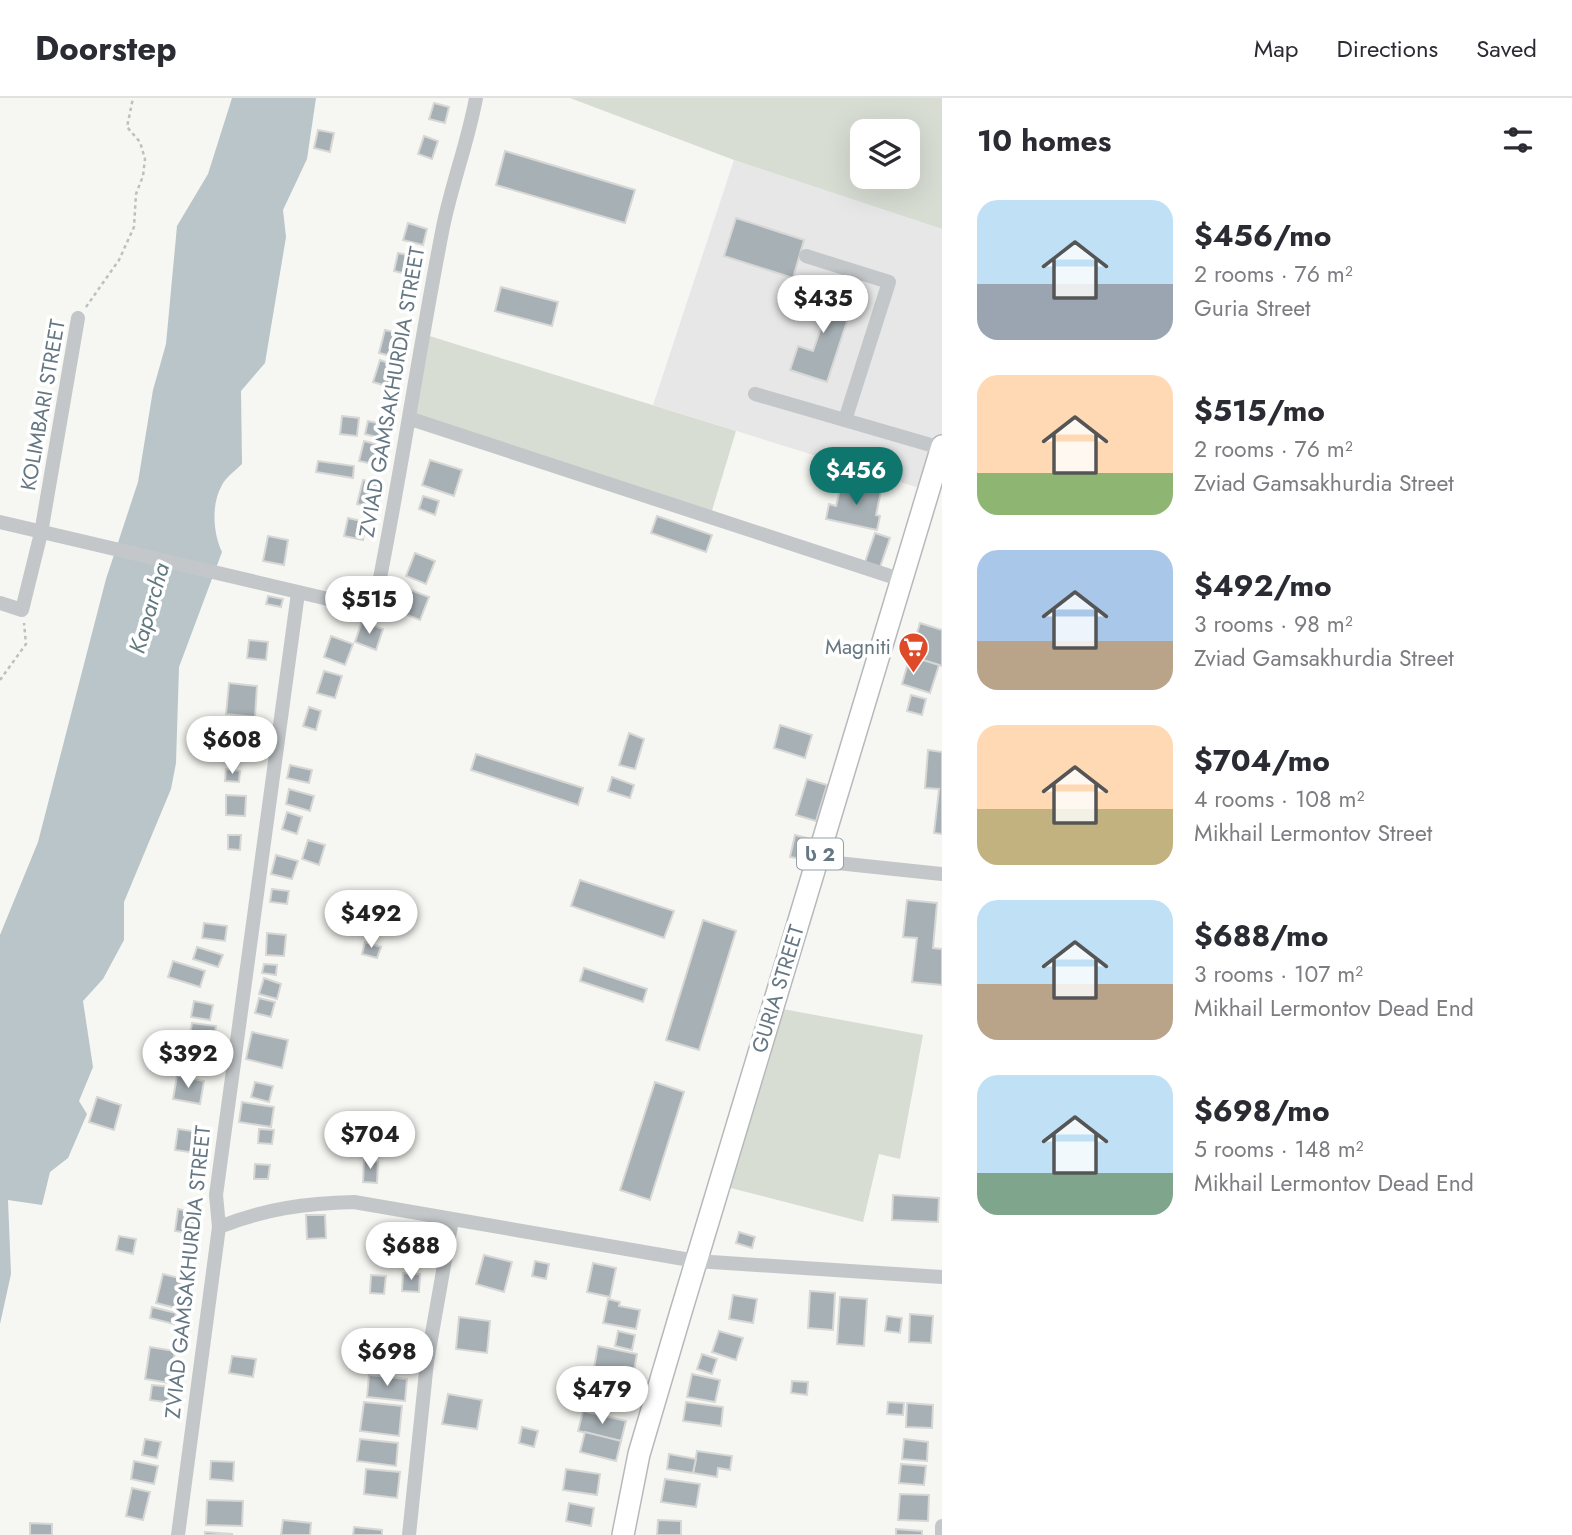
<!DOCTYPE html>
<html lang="en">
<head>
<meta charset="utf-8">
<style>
  body { margin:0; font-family:Jost,"Noto Sans Georgian",sans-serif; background:#f7f7f7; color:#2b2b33; height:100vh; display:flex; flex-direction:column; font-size:26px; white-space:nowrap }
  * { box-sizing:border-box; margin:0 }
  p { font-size:23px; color:#7c7c81 }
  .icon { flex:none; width:38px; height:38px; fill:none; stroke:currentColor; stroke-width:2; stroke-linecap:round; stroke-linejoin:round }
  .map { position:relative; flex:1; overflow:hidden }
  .sheet { display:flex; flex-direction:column; background:#fff; width:630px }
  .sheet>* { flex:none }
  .buttons { position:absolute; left:850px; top:21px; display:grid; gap:14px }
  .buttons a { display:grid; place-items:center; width:70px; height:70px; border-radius:14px; background:#fff; box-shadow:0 7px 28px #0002; font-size:35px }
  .price { position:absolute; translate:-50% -60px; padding:0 16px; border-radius:24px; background:#fff; color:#222; font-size:23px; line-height:46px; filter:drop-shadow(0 2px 4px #0008) }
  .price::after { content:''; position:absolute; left:50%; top:42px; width:21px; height:16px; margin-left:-10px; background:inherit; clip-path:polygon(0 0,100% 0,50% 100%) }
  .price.current { background:#0f766e; color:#fff }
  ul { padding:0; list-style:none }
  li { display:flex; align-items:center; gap:21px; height:175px; padding:0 35px }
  li span { display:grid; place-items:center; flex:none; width:196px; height:140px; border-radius:21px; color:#555 }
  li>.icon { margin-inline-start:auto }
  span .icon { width:84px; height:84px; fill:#fffc; stroke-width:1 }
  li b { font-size:30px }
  h2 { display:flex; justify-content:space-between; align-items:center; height:84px; padding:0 35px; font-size:30px }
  header { display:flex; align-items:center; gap:42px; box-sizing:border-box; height:98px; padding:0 35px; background:#fff; border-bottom:2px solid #e1e1e2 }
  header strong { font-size:33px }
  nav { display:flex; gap:38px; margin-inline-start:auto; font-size:24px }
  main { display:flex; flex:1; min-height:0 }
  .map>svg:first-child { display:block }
  .built { fill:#e6e7e6 }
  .green { fill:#d7ddd3; fill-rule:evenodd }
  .water { fill:#b9c5c8 }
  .building { fill:#a7b0b5; stroke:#d7d7d5; stroke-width:2 }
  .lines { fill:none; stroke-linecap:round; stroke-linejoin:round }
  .highway-casing { stroke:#b6b9bc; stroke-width:24 }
  .path { stroke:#bdbfc1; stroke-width:2.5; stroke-dasharray:3.5 3.5; stroke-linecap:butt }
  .minor { stroke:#c3c7ca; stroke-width:14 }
  .highway { stroke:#fff; stroke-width:21 }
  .labels { text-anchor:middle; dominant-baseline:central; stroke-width:7; stroke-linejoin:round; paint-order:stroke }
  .shield { fill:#fff; stroke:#93a0a8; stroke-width:2 }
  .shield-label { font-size:19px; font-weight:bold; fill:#657783 }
  .street-label { font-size:21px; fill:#657783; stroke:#fff }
  .poi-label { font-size:21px; fill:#657783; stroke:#fff; text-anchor:end }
  .water-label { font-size:23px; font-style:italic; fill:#61797f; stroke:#fff }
</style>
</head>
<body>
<header>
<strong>Doorstep</strong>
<nav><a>Map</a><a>Directions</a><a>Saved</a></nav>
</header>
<main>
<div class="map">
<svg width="942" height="1437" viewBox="0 0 942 1437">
  <rect width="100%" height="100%" fill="#f6f6f2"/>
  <polygon class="built" points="734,62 942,131 942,348 929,393 653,307"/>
  <g class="green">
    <path d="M 570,0 L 942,0 L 942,131 L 734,62 ZM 863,33 L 908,33 L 908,79 L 863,79 Z"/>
    <polygon points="423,236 736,333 710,419 411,321"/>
    <polygon points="772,909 923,937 900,1061 879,1056 863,1124 719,1087"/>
  </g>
  <path class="water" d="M 232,0 L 316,0 L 307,61 L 283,112 L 286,139 L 265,265 L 241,293 L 242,366 C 236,372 226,379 222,387 C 211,406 213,435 222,454 L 179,569 L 176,665 L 171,691 L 124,804 L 124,842 L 103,881 L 83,903 L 93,969 L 79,1003 L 87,1016 L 68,1060 L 50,1074 L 42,1107 L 8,1102 L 11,1176 L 0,1226 L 0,837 L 38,744 L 106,481 L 138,384 L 153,292 L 166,246 L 177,128 L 208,76 Z"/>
  <g class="building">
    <polygon points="434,5 449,9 445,25 429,21"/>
    <polygon points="318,32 334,35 330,54 314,50"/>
    <polygon points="424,38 438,43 432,61 418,56"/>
    <polygon points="505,53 635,92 625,125 496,87"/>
    <polygon points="736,120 804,142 793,180 724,158"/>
    <polygon points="408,125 427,131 423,147 403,142"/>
    <polygon points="398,155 423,160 419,179 394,173"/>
    <polygon points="501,189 558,204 552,228 495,213"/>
    <polygon points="811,191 853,205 827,284 790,272 798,248 813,253 823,224 803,217"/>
    <polygon points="385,232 402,236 396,259 379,255"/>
    <polygon points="380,262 400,269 393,290 373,284"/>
    <polygon points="342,318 359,320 357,338 340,336"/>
    <polygon points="368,323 387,327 384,341 365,336"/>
    <polygon points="364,343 387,349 383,368 359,363"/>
    <polygon points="430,362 462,372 454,398 422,387"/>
    <polygon points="318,363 354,368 353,380 316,374"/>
    <polygon points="363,382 381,386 375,410 357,406"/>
    <polygon points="842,384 881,393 876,417 880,418 877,432 826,421 829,406 836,408"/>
    <polygon points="423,398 439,403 435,417 419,411"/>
    <polygon points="657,418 712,437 706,454 651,435"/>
    <polygon points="348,420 366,424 363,442 344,438"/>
    <polygon points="875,435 890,440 880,469 865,464"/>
    <polygon points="268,438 288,442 284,467 263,463"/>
    <polygon points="415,455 435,463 426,486 406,478"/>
    <polygon points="400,488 429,499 420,522 391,511"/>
    <polygon points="268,498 283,501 281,509 266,506"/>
    <polygon points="362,523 383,531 376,552 355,544"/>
    <polygon points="920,525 942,532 942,568 910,558"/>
    <polygon points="331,538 353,546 345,567 324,559"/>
    <polygon points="249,542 268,544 266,562 247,560"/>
    <polygon points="910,558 939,567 930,595 902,586"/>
    <polygon points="324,573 342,578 335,600 317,595"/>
    <polygon points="229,585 257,588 255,619 226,616"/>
    <polygon points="911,597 926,601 922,617 907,613"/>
    <polygon points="309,609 321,613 316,632 303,628"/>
    <polygon points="780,627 812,637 805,660 774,650"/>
    <polygon points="629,635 644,641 635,671 619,667"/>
    <polygon points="928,652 942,654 942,736 934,735 939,691 925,690"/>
    <polygon points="476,656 583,690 578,707 471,672"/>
    <polygon points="290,667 312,672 309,685 287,680"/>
    <polygon points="226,671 240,673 239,684 225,683"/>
    <polygon points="612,679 634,687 630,700 608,693"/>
    <polygon points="807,681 827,687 816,723 796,717"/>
    <polygon points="289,691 314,698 310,713 286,706"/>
    <polygon points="226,697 246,698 245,718 226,717"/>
    <polygon points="287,714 302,719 297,736 282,731"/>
    <polygon points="228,737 241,737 240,752 228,751"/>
    <polygon points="795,737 811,741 807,762 790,759"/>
    <polygon points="308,742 325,747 319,767 302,761"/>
    <polygon points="276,757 298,763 292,781 271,776"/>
    <polygon points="580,782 674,813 664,840 571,808"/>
    <polygon points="272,791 289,793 287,806 270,804"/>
    <polygon points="907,802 937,805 933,850 942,851 942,887 912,884 917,840 903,839"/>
    <polygon points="703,822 736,833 699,952 666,942"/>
    <polygon points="204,825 227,828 225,843 202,840"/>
    <polygon points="267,835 286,837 284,858 266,857"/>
    <polygon points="365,844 381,849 377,860 362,856"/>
    <polygon points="197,849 223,857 218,869 193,861"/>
    <polygon points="173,863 205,873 200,889 168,879"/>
    <polygon points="264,866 277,867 276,877 262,875"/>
    <polygon points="584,870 647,891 643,904 580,883"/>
    <polygon points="264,880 281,886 277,901 259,896"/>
    <polygon points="259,900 275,904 271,919 255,915"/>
    <polygon points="194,903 213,907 210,922 191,919"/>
    <polygon points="192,925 216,928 214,940 190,937"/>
    <polygon points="252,934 288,942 282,970 246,961"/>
    <polygon points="177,978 204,983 200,1006 173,1001"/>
    <polygon points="255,984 273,988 269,1004 251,999"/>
    <polygon points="655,984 684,994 650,1102 620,1092"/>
    <polygon points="97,999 121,1007 114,1032 89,1024"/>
    <polygon points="242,1004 274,1009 271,1029 239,1024"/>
    <polygon points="178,1031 206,1035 203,1056 175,1052"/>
    <polygon points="259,1031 274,1032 272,1046 258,1045"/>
    <polygon points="364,1061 378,1064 377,1085 363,1084"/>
    <polygon points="255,1066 270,1067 268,1081 254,1081"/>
    <polygon points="893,1097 939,1100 938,1124 892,1122"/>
    <polygon points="178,1111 198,1115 194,1136 175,1133"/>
    <polygon points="306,1117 325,1117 326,1140 307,1141"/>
    <polygon points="739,1134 755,1139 752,1150 736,1145"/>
    <polygon points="119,1138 136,1141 133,1156 116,1152"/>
    <polygon points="484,1157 512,1164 504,1194 476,1186"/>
    <polygon points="535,1163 549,1166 546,1181 532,1178"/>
    <polygon points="593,1165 616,1170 610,1199 587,1194"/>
    <polygon points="403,1175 420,1176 419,1194 402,1193"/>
    <polygon points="163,1176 191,1183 184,1212 156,1205"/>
    <polygon points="371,1177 386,1178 384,1196 370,1195"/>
    <polygon points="810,1193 835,1195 833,1232 808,1230"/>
    <polygon points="733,1197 757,1201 753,1225 729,1221"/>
    <polygon points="840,1199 867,1201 864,1248 837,1246"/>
    <polygon points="608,1201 620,1204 619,1208 640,1212 636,1231 603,1225"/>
    <polygon points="152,1209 176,1215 174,1226 150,1220"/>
    <polygon points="910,1216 933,1218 931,1245 909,1244"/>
    <polygon points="887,1218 902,1220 900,1235 885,1233"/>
    <polygon points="459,1219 490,1223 487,1255 456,1251"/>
    <polygon points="618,1233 635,1237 632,1252 615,1248"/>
    <polygon points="719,1233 743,1240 736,1262 712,1254"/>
    <polygon points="598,1248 637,1256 633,1278 594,1270"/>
    <polygon points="150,1249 175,1253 170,1285 145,1281"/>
    <polygon points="702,1256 717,1261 712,1276 697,1271"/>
    <polygon points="232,1258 256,1261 253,1279 229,1275"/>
    <polygon points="692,1276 720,1282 715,1304 687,1299"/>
    <polygon points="369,1277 407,1281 405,1303 367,1299"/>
    <polygon points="597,1282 627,1290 621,1312 592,1304"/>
    <polygon points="792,1283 808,1284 807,1297 791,1295"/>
    <polygon points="152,1287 173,1289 171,1305 150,1302"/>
    <polygon points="448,1296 482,1302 477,1331 442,1326"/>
    <polygon points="364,1304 402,1308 399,1338 360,1333"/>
    <polygon points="686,1304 723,1309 721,1328 683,1323"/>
    <polygon points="888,1304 904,1305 903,1317 887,1316"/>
    <polygon points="907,1305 933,1307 932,1330 906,1329"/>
    <polygon points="583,1313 626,1323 621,1343 578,1333"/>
    <polygon points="522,1329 538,1333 534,1349 519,1345"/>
    <polygon points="585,1334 621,1343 616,1363 580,1354"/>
    <polygon points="145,1341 161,1344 157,1360 142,1357"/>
    <polygon points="360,1341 398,1345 396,1368 357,1363"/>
    <polygon points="904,1341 928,1344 927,1363 902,1361"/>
    <polygon points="697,1353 732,1358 730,1372 718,1370 717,1379 693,1375"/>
    <polygon points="669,1356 696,1361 693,1375 667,1371"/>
    <polygon points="134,1363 158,1368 154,1386 131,1381"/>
    <polygon points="211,1363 234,1364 233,1383 210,1381"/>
    <polygon points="901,1366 926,1368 924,1387 899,1385"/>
    <polygon points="366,1371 400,1374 397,1400 364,1396"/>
    <polygon points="566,1371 600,1376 597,1397 563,1392"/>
    <polygon points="665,1381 700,1386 696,1409 661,1404"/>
    <polygon points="132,1390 150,1394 143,1422 126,1418"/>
    <polygon points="900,1396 929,1397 928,1423 898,1422"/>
    <polygon points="207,1402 243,1403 242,1428 206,1427"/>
    <polygon points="569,1405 594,1410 591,1428 566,1423"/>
    <polygon points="283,1422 311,1425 310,1437 281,1437"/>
    <polygon points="658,1422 681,1423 681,1437 657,1437"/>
    <polygon points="30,1425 52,1426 52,1437 30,1437"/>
    <polygon points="354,1429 382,1432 382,1437 353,1437"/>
    <polygon points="896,1431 922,1433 922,1437 896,1437"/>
    <polygon points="205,1434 232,1436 232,1437 205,1437"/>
  </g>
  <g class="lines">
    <defs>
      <polyline id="highway" points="623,1437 639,1356 680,1217 942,348"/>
    </defs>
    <use href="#highway" class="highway-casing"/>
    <g class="path">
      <polyline points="86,209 119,162 134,129 136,96 143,78 145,61 140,44 127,29 133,0"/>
      <polyline points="0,582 26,546 24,525"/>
    </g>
    <g class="minor">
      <polyline points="806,158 889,184 845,322"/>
      <polyline points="755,296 941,350"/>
      <polyline points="411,321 902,482"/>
      <path d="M 0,424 L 341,504 C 362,502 369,497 380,480 C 403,363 420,246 443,129 C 452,85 468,44 476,0"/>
      <polyline points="0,505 22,512 41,435 78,220"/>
      <polyline points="818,763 942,776"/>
      <path d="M 219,1129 C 264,1111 306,1105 354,1104 L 696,1163 L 942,1179"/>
      <polyline points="178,1437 219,1129 216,1097 298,495"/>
      <polyline points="409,1437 427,1264 452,1122"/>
      <polyline points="942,1437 942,1428"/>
    </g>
    <use href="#highway" class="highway"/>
  </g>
  <defs>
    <symbol id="supermarket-pin" viewBox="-11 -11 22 30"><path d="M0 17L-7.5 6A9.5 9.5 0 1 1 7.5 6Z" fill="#df4a29" stroke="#fff"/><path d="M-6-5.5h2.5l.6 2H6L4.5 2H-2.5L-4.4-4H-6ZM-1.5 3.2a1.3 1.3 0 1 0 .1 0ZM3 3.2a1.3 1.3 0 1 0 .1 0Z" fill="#fff"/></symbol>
  </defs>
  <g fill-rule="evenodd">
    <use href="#supermarket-pin" x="896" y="532" width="35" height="47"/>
  </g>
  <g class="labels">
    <rect class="shield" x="797" y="740.5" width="46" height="31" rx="5"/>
    <g class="shield-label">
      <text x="820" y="756">ს 2</text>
    </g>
    <g class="street-label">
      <text transform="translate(392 294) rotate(-80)">ZVIAD GAMSAKHURDIA STREET</text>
      <text transform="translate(43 307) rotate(-80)">KOLIMBARI STREET</text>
      <text transform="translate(778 891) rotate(-73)">GURIA STREET</text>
      <text transform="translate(188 1174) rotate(-84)">ZVIAD GAMSAKHURDIA STREET</text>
    </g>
    <g class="poi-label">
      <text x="891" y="549">Magniti</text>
    </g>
    <g class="water-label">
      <text transform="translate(149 510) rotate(-74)">Kaparcha</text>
    </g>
  </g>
</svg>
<div class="buttons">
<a><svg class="icon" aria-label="layers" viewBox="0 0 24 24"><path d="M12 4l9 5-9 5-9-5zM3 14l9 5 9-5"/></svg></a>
</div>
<b class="price" style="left:823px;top:237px">$435</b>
<b class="price current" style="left:856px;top:409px">$456</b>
<b class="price" style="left:369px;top:538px">$515</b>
<b class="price" style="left:232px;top:678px">$608</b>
<b class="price" style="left:371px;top:852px">$492</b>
<b class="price" style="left:188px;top:992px">$392</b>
<b class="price" style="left:370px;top:1073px">$704</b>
<b class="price" style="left:411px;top:1184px">$688</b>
<b class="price" style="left:387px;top:1290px">$698</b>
<b class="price" style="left:602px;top:1328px">$479</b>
</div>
<section class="sheet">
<h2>10 homes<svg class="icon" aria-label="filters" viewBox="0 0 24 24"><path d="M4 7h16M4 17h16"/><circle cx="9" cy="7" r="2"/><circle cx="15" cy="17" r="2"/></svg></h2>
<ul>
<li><span style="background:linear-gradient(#bfe0f5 60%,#9aa5b1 0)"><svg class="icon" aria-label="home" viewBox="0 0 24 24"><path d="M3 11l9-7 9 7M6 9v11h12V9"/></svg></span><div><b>$456/mo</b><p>2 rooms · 76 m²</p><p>Guria Street</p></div></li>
<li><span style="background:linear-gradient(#ffd9b3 70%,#8fb573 0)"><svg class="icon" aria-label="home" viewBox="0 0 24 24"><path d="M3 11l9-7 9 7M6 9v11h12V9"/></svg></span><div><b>$515/mo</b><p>2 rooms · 76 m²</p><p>Zviad Gamsakhurdia Street</p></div></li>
<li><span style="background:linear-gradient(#a9c7e8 65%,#b9a48a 0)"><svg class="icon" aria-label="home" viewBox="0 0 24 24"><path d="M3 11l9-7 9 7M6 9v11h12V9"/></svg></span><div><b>$492/mo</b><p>3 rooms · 98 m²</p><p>Zviad Gamsakhurdia Street</p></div></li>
<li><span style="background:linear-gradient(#ffd9b3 60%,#c2b280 0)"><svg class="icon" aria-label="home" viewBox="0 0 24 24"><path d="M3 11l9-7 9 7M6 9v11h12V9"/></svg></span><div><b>$704/mo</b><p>4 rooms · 108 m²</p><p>Mikhail Lermontov Street</p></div></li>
<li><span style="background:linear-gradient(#bfe0f5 60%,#b9a48a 0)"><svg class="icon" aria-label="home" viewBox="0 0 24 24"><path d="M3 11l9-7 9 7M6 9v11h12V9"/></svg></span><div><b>$688/mo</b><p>3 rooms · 107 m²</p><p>Mikhail Lermontov Dead End</p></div></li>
<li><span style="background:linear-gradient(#bfe0f5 70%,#7fa58c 0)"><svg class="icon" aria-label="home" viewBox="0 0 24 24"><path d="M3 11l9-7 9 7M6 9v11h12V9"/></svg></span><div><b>$698/mo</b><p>5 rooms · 148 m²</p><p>Mikhail Lermontov Dead End</p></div></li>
</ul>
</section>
</main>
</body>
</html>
